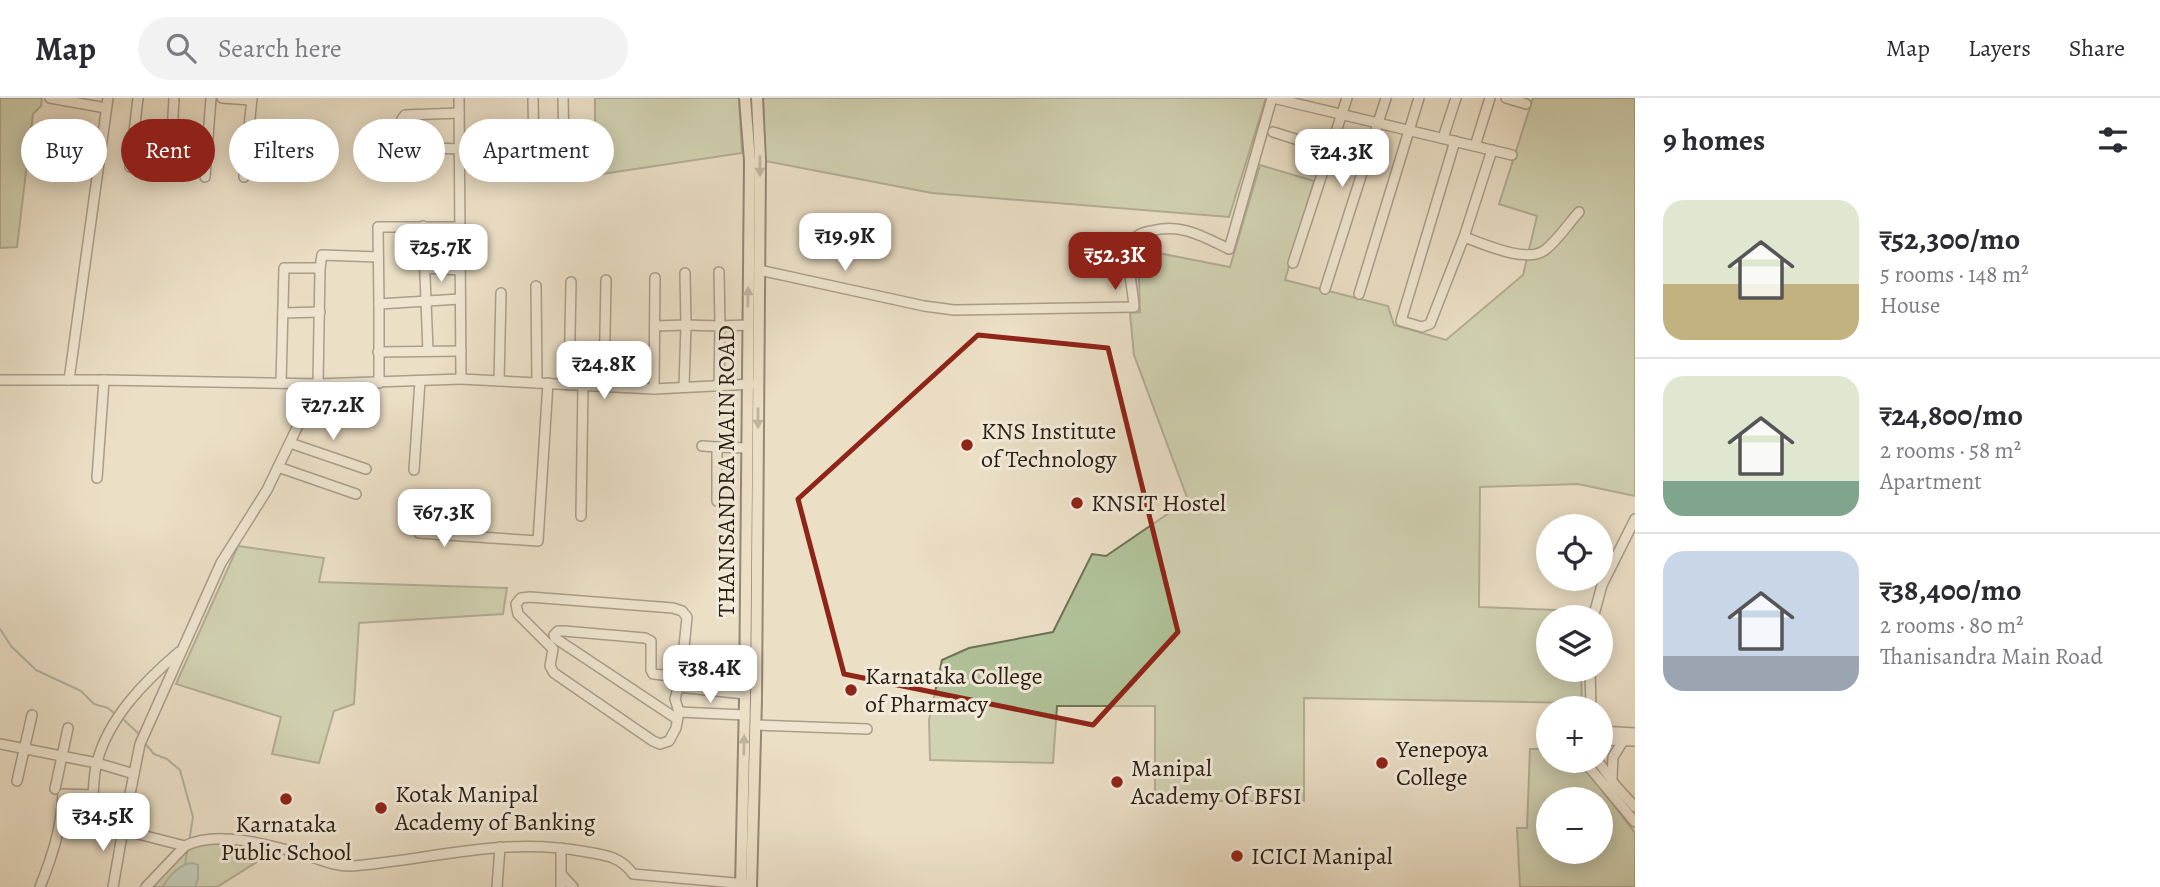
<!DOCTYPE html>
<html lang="en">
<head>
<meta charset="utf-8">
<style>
  body { margin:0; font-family:Alegreya,serif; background:#f2f2f3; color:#2b2b33; height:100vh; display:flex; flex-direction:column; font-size:26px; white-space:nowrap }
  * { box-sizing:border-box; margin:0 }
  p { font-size:23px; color:#7c7c81 }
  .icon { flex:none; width:38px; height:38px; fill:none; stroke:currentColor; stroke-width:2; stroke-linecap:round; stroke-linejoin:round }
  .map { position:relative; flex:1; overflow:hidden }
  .sheet { display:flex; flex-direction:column; background:#fff; width:525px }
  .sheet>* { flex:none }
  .hud { position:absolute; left:21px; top:21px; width:665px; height:63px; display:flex; gap:14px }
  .buttons { position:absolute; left:1536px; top:416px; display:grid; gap:14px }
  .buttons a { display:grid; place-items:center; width:77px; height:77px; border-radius:50%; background:#fff; box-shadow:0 4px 18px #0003; font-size:35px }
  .price { position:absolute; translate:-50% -60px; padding:0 16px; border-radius:14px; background:#fff; color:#222; font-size:23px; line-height:46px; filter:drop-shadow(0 2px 4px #0008) }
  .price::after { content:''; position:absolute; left:50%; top:42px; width:21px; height:16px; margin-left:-10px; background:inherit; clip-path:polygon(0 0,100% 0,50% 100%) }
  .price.current { background:#8f2418; color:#fff }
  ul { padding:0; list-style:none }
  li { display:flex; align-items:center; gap:21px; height:175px; padding:0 28px }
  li+li { border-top:2px solid #e1e1e2 }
  li span { display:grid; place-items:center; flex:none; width:196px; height:140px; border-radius:21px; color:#555 }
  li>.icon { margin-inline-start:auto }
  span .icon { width:84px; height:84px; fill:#fffc; stroke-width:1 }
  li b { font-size:30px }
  h2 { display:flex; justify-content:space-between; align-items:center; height:84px; padding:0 28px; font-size:30px }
  .chip { padding:0 24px; border-radius:32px; background:#fff; box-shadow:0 4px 18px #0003; font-size:24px; line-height:63px }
  .chip.current { background:#8f2418; color:#fff }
  header { display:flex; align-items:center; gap:42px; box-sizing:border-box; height:98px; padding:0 35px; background:#fff; border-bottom:2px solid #e1e1e2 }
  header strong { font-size:33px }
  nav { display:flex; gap:38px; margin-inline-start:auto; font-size:24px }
  .search { width:490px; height:63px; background:#f2f2f3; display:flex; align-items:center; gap:18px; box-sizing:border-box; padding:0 24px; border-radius:38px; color:#7c7c81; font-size:26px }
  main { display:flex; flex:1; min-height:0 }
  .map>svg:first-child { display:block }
  .green { fill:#b1c39a; stroke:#6e7258; stroke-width:2; fill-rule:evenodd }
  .water { fill:#98bdb2; stroke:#6c7e73; stroke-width:2 }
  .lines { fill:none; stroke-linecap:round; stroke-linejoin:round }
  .stream { stroke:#6c7e73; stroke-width:2 }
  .minor-casing { stroke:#5b5041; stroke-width:12 }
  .major-casing { stroke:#2b2015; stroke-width:14 }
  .minor { stroke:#f2eada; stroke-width:9 }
  .major { stroke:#ebdfc6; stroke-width:10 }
  .oneway { fill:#8b806e }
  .marked { fill:none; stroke:#8f2418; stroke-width:5; stroke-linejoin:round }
  .poi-dot { fill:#8f2418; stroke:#f2eada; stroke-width:2.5 }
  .labels { text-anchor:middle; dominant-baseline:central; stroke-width:6; stroke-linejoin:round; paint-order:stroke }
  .poi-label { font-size:24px; fill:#2b2015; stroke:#f2eada; text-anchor:start }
  .street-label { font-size:24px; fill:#2b2015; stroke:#f2eada }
</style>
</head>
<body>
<header>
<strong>Map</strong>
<div class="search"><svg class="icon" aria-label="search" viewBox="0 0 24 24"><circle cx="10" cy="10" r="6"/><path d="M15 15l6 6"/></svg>Search here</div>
<nav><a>Map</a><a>Layers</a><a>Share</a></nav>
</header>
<main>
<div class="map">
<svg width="1635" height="789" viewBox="0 0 1635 789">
  <rect width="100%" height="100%" fill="#ebdfc6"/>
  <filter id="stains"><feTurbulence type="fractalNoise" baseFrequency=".00286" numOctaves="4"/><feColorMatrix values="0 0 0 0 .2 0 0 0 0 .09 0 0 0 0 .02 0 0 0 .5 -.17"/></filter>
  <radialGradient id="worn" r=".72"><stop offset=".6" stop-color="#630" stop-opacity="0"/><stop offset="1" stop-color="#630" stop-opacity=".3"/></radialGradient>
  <g class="green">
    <polygon points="0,0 42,0 41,8 33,16 17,149 0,150"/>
    <polygon points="595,0 739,0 742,55 595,77"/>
    <polygon points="763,0 1266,0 1229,119 932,95 765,63"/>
    <polygon points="1533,0 1635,0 1635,398 1578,386 1480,389 1479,509 1580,513 1580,520 1549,520 1549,572 1581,572 1582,605 1304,600 1304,703 1155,703 1155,608 1057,608 1053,665 930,662 929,622 942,562 969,550 1053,534 1092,456 1106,458 1188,402 1134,257 1130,215 1140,214 1138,151 1230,169 1260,67 1314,83 1285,182 1388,208 1394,227 1446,242 1523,177 1537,118 1499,106"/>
    <polygon points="238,448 324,460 319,484 507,490 503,516 359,525 354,606 334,613 319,665 272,656 281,619 176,586"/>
    <path d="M 1530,651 L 1549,651 L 1549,663 L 1580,663 L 1635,735 L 1635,789 L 1520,789 L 1517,730 L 1527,730 ZM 1549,702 L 1601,702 L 1601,754 L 1549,754 Z"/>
    <polygon points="201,746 233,746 271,755 217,789 150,789 183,754"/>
  </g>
  <path class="water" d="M 192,765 L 198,767 L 198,781 L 195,789 L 162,789 C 169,779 179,766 192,765 Z"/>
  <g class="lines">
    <g class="stream">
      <polyline points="0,531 11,548 36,572 81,593 94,606 108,610 115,616"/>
      <polyline points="123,621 139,636"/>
      <polyline points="144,644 154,656 167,661 180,672 193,719 189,744"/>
      <polyline points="185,766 188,749"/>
    </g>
    <defs>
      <g id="minor">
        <polyline points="50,0 106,10"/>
        <polyline points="222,0 251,2"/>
        <polyline points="533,0 534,57"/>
        <polyline points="563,0 564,51"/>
        <polyline points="1273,0 1512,57"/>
        <polyline points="1506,0 1526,6"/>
        <polyline points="459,15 405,17 402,21 400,39 407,49 460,51"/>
        <polyline points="1273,34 1330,52"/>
        <polyline points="1443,40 1456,0"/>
        <polyline points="1455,43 1401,223 1422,229 1430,226 1464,139 1492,52"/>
        <polyline points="1475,48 1490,0"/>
        <polyline points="130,69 138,0"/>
        <polyline points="170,74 174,0"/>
        <polyline points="205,79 211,0"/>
        <polyline points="244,79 252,0"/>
        <polyline points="423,128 428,253"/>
        <polyline points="460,129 378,129 379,206 460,201"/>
        <path d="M 1464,139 C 1484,146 1527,166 1545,152 C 1558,142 1568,126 1579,114"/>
        <polyline points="1293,165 1347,0"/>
        <polyline points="320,170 322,157 378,159"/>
        <polyline points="424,170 460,172"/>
        <path d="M 759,172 L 924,208 L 954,212 L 1134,209 C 1133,191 1126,166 1130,148 C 1133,138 1141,135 1151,133 C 1181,125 1202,138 1229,151 L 1272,0"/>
        <polyline points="719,174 720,228 748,227"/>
        <polyline points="536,188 537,285"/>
        <polyline points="1325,191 1386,0"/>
        <polyline points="1359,196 1419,0"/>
        <polyline points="379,206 379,285"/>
        <polyline points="283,215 320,214"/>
        <polyline points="655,228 686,227 685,175"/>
        <polyline points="378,254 461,253"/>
        <polyline points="461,281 654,291 753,286"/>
        <polyline points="0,282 104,282"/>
        <polyline points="69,282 108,0"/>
        <polyline points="499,283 501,195"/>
        <polyline points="569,287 571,184"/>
        <polyline points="604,288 606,182"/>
        <polyline points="684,289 686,227 720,228 719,288"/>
        <polyline points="654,291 655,180"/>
        <polyline points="308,307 358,320"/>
        <polyline points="290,345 366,371"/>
        <polyline points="702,348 717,349"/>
        <polyline points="278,369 356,396"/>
        <polyline points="414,372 420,283"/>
        <polyline points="97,380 104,282 318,286 461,281 459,0"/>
        <polyline points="717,403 717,349 747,350"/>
        <polyline points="581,418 583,287"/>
        <polyline points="419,435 538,443 548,285"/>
        <polygon points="530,499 673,510 682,513 687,519 681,579 675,601 679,614 676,630 669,643 660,646 653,643 554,575 550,568 553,551 518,516 516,506 521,500"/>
        <polyline points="1593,520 1602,487 1635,421"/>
        <polyline points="1590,572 1591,611"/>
        <polyline points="678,589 745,596"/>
        <polyline points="679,614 745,617"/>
        <polyline points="677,621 555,540 554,537 558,533 564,533 645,540 651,543 651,572 653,576 681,579"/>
        <polyline points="755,627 867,631"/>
        <polyline points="1601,633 1635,635"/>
        <polyline points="1601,642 1635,643"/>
        <polyline points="0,646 97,665 134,676"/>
        <polyline points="1584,663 1635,724"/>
        <polyline points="1598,663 1615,687 1635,709"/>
        <polyline points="1612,680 1613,659 1623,643"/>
        <polyline points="17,683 32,617"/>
        <polyline points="55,691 68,630"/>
        <polyline points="185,748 134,735 124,726 140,646 221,465 267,392 318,286 320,170 284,170 281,285"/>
        <polyline points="561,750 561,789"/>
        <polyline points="561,776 573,789"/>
        <path d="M 40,789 C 53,756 61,731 63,696 L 93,697 C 94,686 94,674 97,664 C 109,619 145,583 179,554"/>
        <polyline points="113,789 124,726"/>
        <path d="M 146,789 L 185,748 C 217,731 273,748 306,757 C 321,762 337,769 353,768 C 434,761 505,738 587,754 C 606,757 621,759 633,776 L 746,786"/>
        <polyline points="497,789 500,749"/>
      </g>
      <g id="major">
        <polyline points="741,789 745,602 750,63 745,0"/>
        <polyline points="751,789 756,601 760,62 757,0"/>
      </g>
    </defs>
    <use href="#minor" class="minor-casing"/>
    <use href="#major" class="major-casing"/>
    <use href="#minor" class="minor"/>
    <use href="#major" class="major"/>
  </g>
  <defs><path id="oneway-solid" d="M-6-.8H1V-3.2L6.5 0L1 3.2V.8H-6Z" transform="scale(1.75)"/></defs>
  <g class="oneway">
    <use href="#oneway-solid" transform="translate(760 68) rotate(90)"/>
    <use href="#oneway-solid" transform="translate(748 199) rotate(-89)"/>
    <use href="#oneway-solid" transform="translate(758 320) rotate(90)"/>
    <use href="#oneway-solid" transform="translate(744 647) rotate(-89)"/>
  </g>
  <path d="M0 0H1635V789H0ZM 978,237 L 1108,250 L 1178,534 L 1093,627 L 844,576 L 798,401 Z" fill="#ebdfc6" fill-opacity=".55" fill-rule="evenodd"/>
  <path class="marked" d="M 978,237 L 1108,250 L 1178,534 L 1093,627 L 844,576 L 798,401 Z"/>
  <g class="poi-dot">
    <circle cx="967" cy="347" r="7"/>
    <circle cx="1077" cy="405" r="7"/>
    <circle cx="851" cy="592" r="7"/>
    <circle cx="1382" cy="665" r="7"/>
    <circle cx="1117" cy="684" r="7"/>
    <circle cx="286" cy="701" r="7"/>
    <circle cx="381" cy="710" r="7"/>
    <circle cx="1237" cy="758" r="7"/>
  </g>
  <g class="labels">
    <g class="poi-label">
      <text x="981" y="333">KNS Institute<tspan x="981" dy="28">of Technology</tspan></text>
      <text x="1091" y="405">KNSIT Hostel</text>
      <text x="865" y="578">Karnataka College<tspan x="865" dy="28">of Pharmacy</tspan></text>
      <text x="1396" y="651">Yenepoya<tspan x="1396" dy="28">College</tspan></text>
      <text x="1131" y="670">Manipal<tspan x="1131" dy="28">Academy Of BFSI</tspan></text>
      <text x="395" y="696">Kotak Manipal<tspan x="395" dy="28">Academy of Banking</tspan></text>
      <text x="286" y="726" text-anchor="middle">Karnataka<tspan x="286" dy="28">Public School</tspan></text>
      <text x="1251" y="758">ICICI Manipal</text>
    </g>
    <g class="street-label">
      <text transform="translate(726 373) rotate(-90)">THANISANDRA MAIN ROAD</text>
    </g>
  </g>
  <rect width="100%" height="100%" filter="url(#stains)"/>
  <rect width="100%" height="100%" fill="url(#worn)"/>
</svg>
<div class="buttons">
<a><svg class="icon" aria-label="locate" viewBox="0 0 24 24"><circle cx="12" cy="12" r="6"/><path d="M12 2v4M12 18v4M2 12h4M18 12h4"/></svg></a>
<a><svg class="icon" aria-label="layers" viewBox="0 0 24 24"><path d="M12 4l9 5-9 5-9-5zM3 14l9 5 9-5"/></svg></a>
<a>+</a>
<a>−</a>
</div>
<b class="price" style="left:1342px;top:91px">₹24.3K</b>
<b class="price" style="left:845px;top:175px">₹19.9K</b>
<b class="price" style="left:441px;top:186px">₹25.7K</b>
<b class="price current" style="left:1115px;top:194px">₹52.3K</b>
<b class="price" style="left:604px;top:303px">₹24.8K</b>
<b class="price" style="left:333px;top:344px">₹27.2K</b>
<b class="price" style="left:444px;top:451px">₹67.3K</b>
<b class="price" style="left:710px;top:607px">₹38.4K</b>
<b class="price" style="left:103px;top:755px">₹34.5K</b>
<div class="hud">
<a class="chip">Buy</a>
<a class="chip current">Rent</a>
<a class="chip">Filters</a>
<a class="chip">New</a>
<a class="chip">Apartment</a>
</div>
</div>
<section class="sheet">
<h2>9 homes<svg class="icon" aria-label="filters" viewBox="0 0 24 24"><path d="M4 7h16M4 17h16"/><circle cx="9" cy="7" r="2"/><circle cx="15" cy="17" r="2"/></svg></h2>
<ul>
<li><span style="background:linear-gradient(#dfe7d0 60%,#c2b280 0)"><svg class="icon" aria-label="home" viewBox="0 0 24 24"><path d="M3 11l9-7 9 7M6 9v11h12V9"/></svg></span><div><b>₹52,300/mo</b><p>5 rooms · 148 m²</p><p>House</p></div></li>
<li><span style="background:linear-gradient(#dfe7d0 75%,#7fa58c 0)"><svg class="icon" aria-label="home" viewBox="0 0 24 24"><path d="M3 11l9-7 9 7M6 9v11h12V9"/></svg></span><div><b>₹24,800/mo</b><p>2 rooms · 58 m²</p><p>Apartment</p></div></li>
<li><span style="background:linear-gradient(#c9d6e8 75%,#9aa5b1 0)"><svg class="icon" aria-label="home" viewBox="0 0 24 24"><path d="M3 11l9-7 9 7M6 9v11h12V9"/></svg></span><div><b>₹38,400/mo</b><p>2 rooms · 80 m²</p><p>Thanisandra Main Road</p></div></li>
</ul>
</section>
</main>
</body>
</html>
